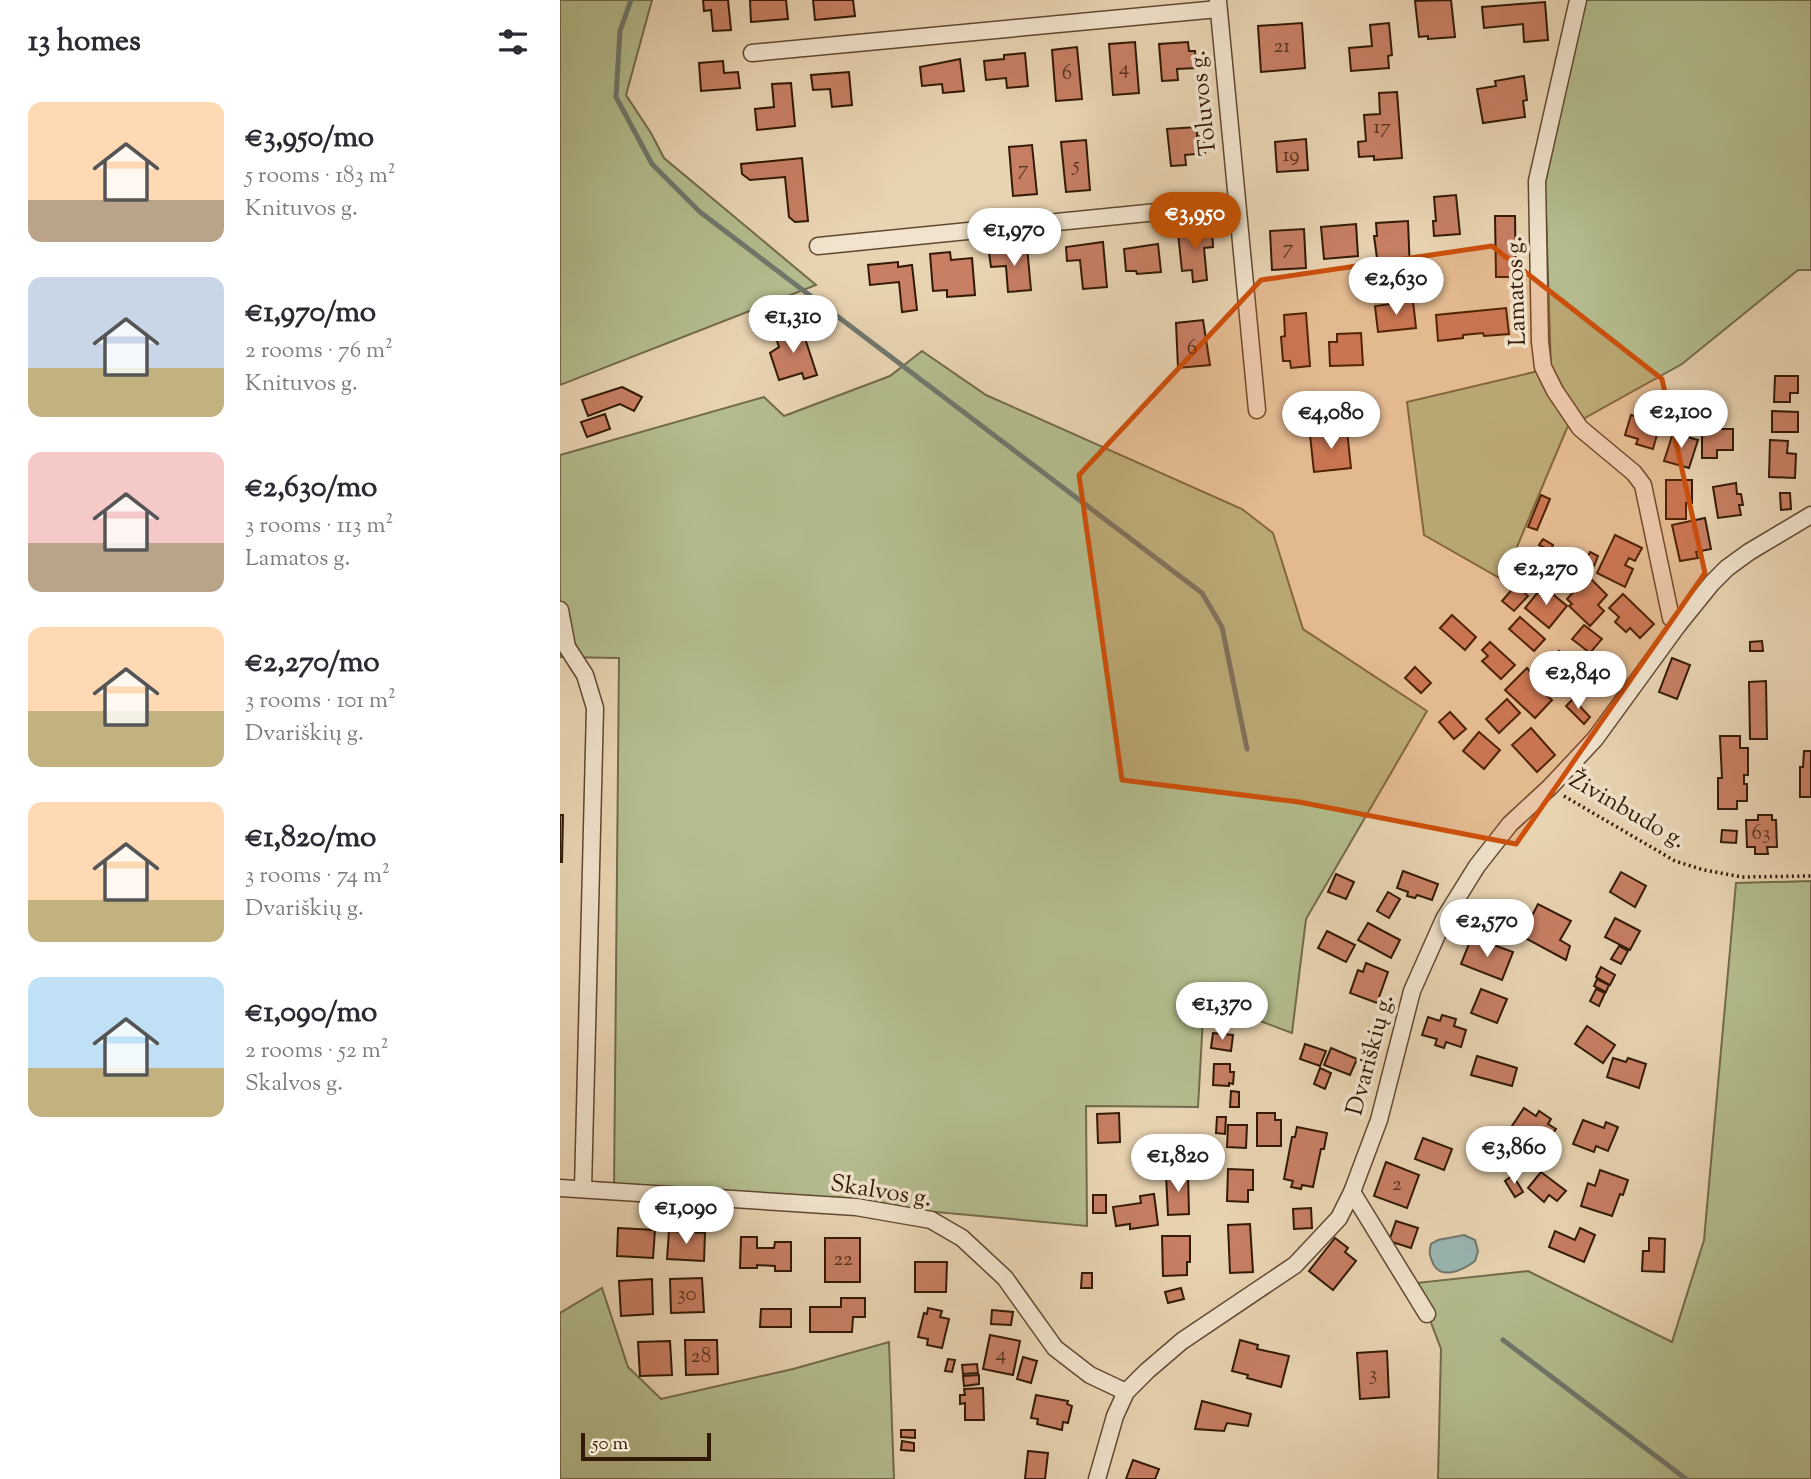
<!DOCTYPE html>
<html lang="en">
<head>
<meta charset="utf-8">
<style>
  body { margin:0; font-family:"Sorts Mill Goudy",serif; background:#f2f2f3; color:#2b2b33; height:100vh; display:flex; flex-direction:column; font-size:26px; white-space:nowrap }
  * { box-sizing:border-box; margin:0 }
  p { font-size:23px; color:#7c7c81 }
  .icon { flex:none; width:38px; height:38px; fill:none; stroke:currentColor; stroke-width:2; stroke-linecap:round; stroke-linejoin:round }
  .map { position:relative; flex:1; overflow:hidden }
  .details { display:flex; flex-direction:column; background:#fff; width:560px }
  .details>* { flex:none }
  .scale { position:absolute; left:21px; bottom:18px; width:130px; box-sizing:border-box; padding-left:7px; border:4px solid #321905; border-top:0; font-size:19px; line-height:24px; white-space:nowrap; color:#321905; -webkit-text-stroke:5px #f1e3cd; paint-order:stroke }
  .price { position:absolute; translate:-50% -60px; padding:0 16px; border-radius:24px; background:#fff; color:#222; font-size:23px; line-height:46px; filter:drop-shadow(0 2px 4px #0008) }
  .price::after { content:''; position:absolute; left:50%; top:42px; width:21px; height:16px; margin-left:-10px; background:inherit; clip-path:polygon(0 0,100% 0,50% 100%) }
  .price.on { background:#b45309; color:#fff }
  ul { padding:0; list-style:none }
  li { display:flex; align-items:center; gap:21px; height:175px; padding:0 28px }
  li span { display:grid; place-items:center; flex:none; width:196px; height:140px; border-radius:14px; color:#555 }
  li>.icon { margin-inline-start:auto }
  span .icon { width:84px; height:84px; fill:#fffc; stroke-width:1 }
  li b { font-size:30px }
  h2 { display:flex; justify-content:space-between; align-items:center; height:84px; padding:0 28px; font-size:30px }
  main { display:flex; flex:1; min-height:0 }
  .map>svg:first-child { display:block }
  .green { fill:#b4bd8e; stroke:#736b4a; stroke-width:2 }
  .water { fill:#99b7b3; stroke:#70786d; stroke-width:2 }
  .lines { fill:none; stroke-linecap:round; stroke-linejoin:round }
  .stream { stroke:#70786d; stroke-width:5 }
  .building { fill:#c87f64; stroke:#321905; stroke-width:2 }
  .minor-casing { stroke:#604830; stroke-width:19 }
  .path { stroke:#321905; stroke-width:3.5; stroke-dasharray:2 3.5; stroke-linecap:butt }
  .minor { stroke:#f1e3cd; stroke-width:16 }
  .marked { fill:#cd4f0b; fill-opacity:0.2; stroke:#cd4f0b; stroke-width:5; stroke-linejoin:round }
  .labels { text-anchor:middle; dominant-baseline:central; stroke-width:7; stroke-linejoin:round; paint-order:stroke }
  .number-label { font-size:21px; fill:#58321d }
  .street-label { font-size:24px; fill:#321905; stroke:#f1e3cd }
</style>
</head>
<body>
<main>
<section class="details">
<h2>13 homes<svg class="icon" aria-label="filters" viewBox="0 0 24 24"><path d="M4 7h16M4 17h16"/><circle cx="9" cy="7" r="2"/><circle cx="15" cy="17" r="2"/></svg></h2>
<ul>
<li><span style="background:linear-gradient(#ffd9b3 70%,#b9a48a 0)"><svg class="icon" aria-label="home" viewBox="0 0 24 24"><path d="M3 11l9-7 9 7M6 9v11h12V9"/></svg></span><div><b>€3,950/mo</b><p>5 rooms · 183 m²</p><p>Knituvos g.</p></div></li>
<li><span style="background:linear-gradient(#c9d6e8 65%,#c2b280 0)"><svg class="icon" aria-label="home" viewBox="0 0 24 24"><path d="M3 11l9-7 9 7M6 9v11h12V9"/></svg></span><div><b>€1,970/mo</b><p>2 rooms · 76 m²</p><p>Knituvos g.</p></div></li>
<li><span style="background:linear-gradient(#f6c9c9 65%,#b9a48a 0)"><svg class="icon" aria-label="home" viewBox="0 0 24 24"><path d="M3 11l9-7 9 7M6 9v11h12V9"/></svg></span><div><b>€2,630/mo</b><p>3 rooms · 113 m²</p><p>Lamatos g.</p></div></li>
<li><span style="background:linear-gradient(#ffd9b3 60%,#c2b280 0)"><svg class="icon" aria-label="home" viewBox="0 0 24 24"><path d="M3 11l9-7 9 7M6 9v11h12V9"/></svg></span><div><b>€2,270/mo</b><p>3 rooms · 101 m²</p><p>Dvariškių g.</p></div></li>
<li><span style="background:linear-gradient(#ffd9b3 70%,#c2b280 0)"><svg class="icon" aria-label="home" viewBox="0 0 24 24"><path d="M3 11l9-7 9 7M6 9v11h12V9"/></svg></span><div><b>€1,820/mo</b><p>3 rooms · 74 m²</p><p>Dvariškių g.</p></div></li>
<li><span style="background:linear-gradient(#bfe0f5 65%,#c2b280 0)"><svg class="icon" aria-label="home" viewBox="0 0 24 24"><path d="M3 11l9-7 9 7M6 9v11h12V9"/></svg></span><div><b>€1,090/mo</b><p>2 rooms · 52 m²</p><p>Skalvos g.</p></div></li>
</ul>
</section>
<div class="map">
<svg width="1251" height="1479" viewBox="0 0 1251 1479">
  <rect width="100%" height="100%" fill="#e9d4b2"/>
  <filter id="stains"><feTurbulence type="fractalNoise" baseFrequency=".00286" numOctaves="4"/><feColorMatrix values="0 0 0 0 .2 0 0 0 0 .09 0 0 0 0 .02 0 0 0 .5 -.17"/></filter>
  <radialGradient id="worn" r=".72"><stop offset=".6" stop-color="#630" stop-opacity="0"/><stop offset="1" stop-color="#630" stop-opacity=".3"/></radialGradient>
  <g class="green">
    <polygon points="0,0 92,0 66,95 91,133 104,158 256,285 0,385"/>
    <polygon points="1025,0 1251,0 1251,270 1238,270 1122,364 1007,428 943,580 864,535 847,402 991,368 985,184"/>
    <polygon points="362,351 426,395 682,509 713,533 743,629 867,711 746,919 732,1033 644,1000 638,1107 526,1106 527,1226 365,1211 301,1199 236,1198 54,1189 59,658 0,657 0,455 204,397 224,416 330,376"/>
    <polygon points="1251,881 1251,1479 878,1479 881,1349 856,1283 968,1271 1112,1342 1144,1240 1176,883"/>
    <polygon points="42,1288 68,1367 101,1399 233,1369 329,1342 334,1479 0,1479 0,1313"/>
  </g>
  <path class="water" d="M 904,1235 L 915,1240 L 918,1251 L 915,1261 C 902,1271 879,1281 872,1261 C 869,1254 869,1251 871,1244 L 878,1240 Z"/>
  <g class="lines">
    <g class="stream">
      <polyline points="71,0 60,31 56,97 92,164 140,212 642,593 662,627 687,749"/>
      <polyline points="943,1340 1126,1479"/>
    </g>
  </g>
  <g class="building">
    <polygon points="143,0 168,0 171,30 153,31 151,10 144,11"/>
    <polygon points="190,0 226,0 228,19 191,22"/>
    <polygon points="253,0 293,0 295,16 255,20"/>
    <polygon points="891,0 895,37 868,39 868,36 859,37 855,1"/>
    <polygon points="985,2 988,40 964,42 963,24 924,28 922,7"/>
    <polygon points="742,23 745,68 701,72 698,26"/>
    <polygon points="829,23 832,55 828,56 829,68 791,71 789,48 812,46 810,25"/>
    <polygon points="575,42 579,93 553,95 549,44"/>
    <polygon points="628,42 629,51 635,51 636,68 617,69 618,80 602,81 599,44"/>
    <polygon points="517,47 522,99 496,101 492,50"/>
    <polygon points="465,53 468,86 447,88 446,78 426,80 424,61 444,59 444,55"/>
    <polygon points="400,59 404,91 383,93 382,84 362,86 360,67"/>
    <polygon points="163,61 164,73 178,72 180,88 141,91 139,63"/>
    <polygon points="289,72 292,105 272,107 270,89 253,90 251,75"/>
    <polygon points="964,76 967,100 963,101 965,117 923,123 917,89 936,86 935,81"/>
    <polygon points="231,83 235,126 197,130 195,109 214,107 212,84"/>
    <polygon points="837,92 842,158 814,160 814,156 799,157 798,142 806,141 804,115 820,114 819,93"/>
    <polygon points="637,127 637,136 644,136 645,153 625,155 626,165 611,166 607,129"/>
    <polygon points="746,139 748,170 717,172 715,142"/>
    <polygon points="526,140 530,190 506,192 501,142"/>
    <polygon points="472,145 477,194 453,196 449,147"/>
    <polygon points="242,158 248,221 235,222 229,217 225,177 190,180 182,174 181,164"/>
    <polygon points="896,195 900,234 874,236 873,221 876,221 874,197"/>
    <polygon points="935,216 955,216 956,277 936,277"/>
    <polygon points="848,221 850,271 819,273 814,236 817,236 816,223"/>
    <polygon points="796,224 798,256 764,259 761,227"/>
    <polygon points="744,229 746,268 712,270 710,231"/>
    <polygon points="652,230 653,247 644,248 647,280 633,282 632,270 622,271 618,233"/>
    <polygon points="543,242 547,287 523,289 520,260 507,261 506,247"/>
    <polygon points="598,244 601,272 577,274 576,271 566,271 564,249"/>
    <polygon points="467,247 471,290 448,292 446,266 431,267 429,253"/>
    <polygon points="390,252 391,260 412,258 415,295 387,297 387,290 373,291 370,254"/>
    <polygon points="338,262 338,267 352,265 357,310 342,312 339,282 310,285 308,265"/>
    <polygon points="853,301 856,328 818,332 815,306"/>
    <polygon points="249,308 253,319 243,323 239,312"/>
    <polygon points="946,308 949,334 924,336 923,333 903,335 903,338 878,341 876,315"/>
    <polygon points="746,313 750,366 731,368 730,361 723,361 721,337 725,336 724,315"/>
    <polygon points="643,320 650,365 618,368 616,323"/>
    <polygon points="241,326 257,375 244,379 242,373 219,380 210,353 219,347 215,335"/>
    <polygon points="801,333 803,365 770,366 769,342 777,342 777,334"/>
    <polygon points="1215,376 1238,376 1238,393 1230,393 1230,402 1214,402"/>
    <polygon points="62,387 82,397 74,411 60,404 28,416 22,400"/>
    <polygon points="1212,411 1238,412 1238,432 1212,432"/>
    <polygon points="45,414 50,429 27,437 21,422"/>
    <polygon points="1071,415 1100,424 1093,449 1076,444 1078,439 1065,435"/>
    <polygon points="1142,429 1173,429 1173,450 1157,450 1157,458 1142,458"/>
    <polygon points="787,430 791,468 754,472 750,435"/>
    <polygon points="1113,433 1138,440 1129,468 1104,461"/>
    <polygon points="1210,440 1228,441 1227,453 1236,454 1235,478 1209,477"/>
    <polygon points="1106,480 1132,480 1132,503 1126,503 1126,519 1106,519"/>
    <polygon points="1176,483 1177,494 1181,494 1183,505 1179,505 1181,515 1158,518 1153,487"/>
    <polygon points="1220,493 1230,493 1231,509 1221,510"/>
    <polygon points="981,495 990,499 977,530 968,527"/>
    <polygon points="1145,518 1151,549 1136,552 1138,558 1120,561 1112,525"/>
    <polygon points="1055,535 1082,548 1075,561 1069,558 1065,565 1073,569 1065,587 1037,573"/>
    <polygon points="983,539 993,545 990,551 979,545"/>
    <polygon points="965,549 981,556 973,571 958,563"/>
    <polygon points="1030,552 1038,556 1034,566 1025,562"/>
    <polygon points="991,556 1023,573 1015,587 983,570"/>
    <polygon points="1028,576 1047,595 1038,605 1044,611 1030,626 1009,606 1012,604 1007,599"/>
    <polygon points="956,585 968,596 954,611 942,601"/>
    <polygon points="983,586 1007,606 989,628 965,608"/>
    <polygon points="1063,594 1094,624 1080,638 1070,628 1066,632 1055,622 1059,617 1049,608"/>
    <polygon points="892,615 916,637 905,650 880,628"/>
    <polygon points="960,617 985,639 974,651 949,629"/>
    <polygon points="1024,625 1042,639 1030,653 1012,639"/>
    <polygon points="1202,641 1203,651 1190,651 1190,642"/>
    <polygon points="930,642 955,665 941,679 922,661 928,656 922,650"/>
    <polygon points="999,651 1036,685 1023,700 1012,690 1009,693 998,683 1001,679 986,665"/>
    <polygon points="1112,658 1130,665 1117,699 1099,692"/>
    <polygon points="855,667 871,683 861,693 845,678"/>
    <polygon points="967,668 974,676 979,671 996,687 987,696 992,700 975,718 945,690"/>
    <polygon points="1206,681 1207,739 1190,739 1189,682"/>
    <polygon points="947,699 960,713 939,733 926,719"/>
    <polygon points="1013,699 1030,717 1024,724 1006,706"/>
    <polygon points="890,712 906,729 894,739 879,722"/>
    <polygon points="971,728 995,755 977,772 952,745"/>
    <polygon points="919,732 940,750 924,769 903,751"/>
    <polygon points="1160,736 1180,736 1180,748 1188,748 1188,775 1184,775 1184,784 1187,784 1187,801 1177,801 1177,809 1158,809 1158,778 1162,778"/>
    <polygon points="1244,751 1251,751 1251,797 1240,797 1240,767 1243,767"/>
    <polygon points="0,815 3,815 2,862 0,862"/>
    <polygon points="1198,815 1212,815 1212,820 1216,820 1217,847 1207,847 1208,854 1195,854 1195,847 1187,847 1186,820 1198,820"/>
    <polygon points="1162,830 1177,831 1176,843 1161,842"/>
    <polygon points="843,871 878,884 872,900 857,895 855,898 847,896 848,892 837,888"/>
    <polygon points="1061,872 1086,886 1075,907 1050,892"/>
    <polygon points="776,874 794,882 786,899 768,892"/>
    <polygon points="828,892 840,899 829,918 817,911"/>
    <polygon points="948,903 973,914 978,904 1011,921 1000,940 1010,946 1006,960 937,923"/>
    <polygon points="897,911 909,917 904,927 892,920"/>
    <polygon points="1055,918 1080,931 1070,950 1045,937"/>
    <polygon points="808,923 840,940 831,958 798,940"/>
    <polygon points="767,931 795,945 786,962 758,948"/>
    <polygon points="911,939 922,943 923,941 953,952 942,980 901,964"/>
    <polygon points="1059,946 1068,951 1061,964 1051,959"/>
    <polygon points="806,963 828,972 817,1003 790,993 798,970 803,972"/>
    <polygon points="1041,967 1055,975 1050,985 1036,977"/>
    <polygon points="1037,979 1049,985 1046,992 1034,986"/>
    <polygon points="921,989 947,999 937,1023 911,1013"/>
    <polygon points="1036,989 1045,993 1039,1006 1030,1001"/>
    <polygon points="882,1015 896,1019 894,1026 906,1030 901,1047 886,1042 884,1048 875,1045 877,1039 862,1035 868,1017 880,1021"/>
    <polygon points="1027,1026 1055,1045 1043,1063 1015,1044"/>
    <polygon points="653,1033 673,1035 671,1051 651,1048"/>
    <polygon points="745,1044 766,1051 760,1066 740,1059"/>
    <polygon points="771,1048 797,1059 790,1075 764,1065"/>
    <polygon points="917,1056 957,1068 952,1086 911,1075"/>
    <polygon points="1053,1058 1066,1062 1068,1058 1086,1064 1079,1088 1047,1077"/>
    <polygon points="654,1064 670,1064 670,1072 674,1072 673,1084 669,1083 669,1086 653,1085"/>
    <polygon points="760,1068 771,1073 765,1089 754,1084"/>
    <polygon points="671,1091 679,1092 679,1107 670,1107"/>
    <polygon points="964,1108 976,1116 979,1111 991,1119 988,1124 996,1129 981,1150 950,1129"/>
    <polygon points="559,1113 560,1142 538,1143 537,1114"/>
    <polygon points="697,1113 715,1113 715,1120 721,1120 721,1146 697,1146"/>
    <polygon points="657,1117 666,1117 665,1134 656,1133"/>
    <polygon points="1023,1120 1044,1128 1046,1122 1058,1127 1048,1151 1036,1146 1034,1152 1013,1144"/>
    <polygon points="668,1125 687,1125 686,1148 667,1147"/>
    <polygon points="737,1127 767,1133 764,1149 761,1149 753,1187 742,1185 741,1189 731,1187 733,1181 724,1179 732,1137 735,1137"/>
    <polygon points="863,1138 892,1149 884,1170 855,1159"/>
    <polygon points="583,1139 600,1139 599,1174 583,1174"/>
    <polygon points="826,1162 859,1175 847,1208 814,1196"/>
    <polygon points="668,1169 693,1170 693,1190 688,1190 688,1202 667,1201"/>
    <polygon points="1040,1170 1068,1180 1063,1195 1060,1194 1052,1216 1021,1206 1028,1183 1035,1186"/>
    <polygon points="981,1172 1006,1191 997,1201 989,1195 984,1202 968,1188"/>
    <polygon points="628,1173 629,1214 608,1215 606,1174"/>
    <polygon points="953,1175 963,1192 955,1197 945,1181"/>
    <polygon points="594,1194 598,1225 570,1229 570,1224 556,1226 553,1207 581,1203 580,1196"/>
    <rect x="533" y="1195" width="13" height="18"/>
    <polygon points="751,1208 752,1228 734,1229 733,1209"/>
    <polygon points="836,1221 858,1228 851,1248 829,1241"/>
    <polygon points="690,1224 693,1272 670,1273 668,1225"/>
    <polygon points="58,1228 95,1230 93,1258 57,1256"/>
    <polygon points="1020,1228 1035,1235 1024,1262 989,1247 995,1231 1015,1240"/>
    <polygon points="109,1231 145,1233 144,1261 107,1259"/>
    <polygon points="602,1236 630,1236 630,1262 627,1262 627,1275 603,1276"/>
    <polygon points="181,1237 197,1237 197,1248 214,1248 215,1242 231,1242 231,1271 215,1271 215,1266 197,1265 197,1268 180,1268"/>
    <rect x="265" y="1238" width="35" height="44"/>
    <polygon points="775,1238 788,1248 785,1252 796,1261 773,1290 749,1271"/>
    <polygon points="1089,1238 1105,1239 1104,1272 1082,1271 1083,1251 1089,1251"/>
    <polygon points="355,1262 387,1262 386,1292 355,1292"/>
    <polygon points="522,1273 532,1273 532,1288 521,1288"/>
    <polygon points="142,1278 144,1312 111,1313 110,1279"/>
    <polygon points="92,1279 93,1314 61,1316 59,1281"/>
    <polygon points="621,1288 624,1299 608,1303 605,1292"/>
    <polygon points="281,1298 305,1298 305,1317 293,1317 292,1332 250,1332 250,1307 281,1307"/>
    <polygon points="368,1308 382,1311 380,1317 389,1319 382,1348 367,1345 368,1339 358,1337 364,1313 367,1314"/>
    <polygon points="201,1309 231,1309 231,1327 200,1327"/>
    <polygon points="432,1310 453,1312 451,1325 431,1324"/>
    <polygon points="430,1335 460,1341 453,1375 423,1369"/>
    <polygon points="125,1340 157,1340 158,1374 126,1375"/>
    <polygon points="680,1340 698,1345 697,1349 729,1356 721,1387 687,1378 688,1375 672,1371"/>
    <polygon points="110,1341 112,1375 80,1376 78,1342"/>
    <polygon points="827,1351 829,1397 800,1399 797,1353"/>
    <polygon points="463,1357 477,1361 471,1383 457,1379"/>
    <polygon points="388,1359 395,1360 392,1372 385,1371"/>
    <polygon points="417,1364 418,1373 403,1374 402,1365"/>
    <polygon points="419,1375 419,1384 404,1386 403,1376"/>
    <polygon points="423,1388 424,1420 405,1420 405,1403 400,1404 400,1395 405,1395 404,1389"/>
    <polygon points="476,1395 508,1401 507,1404 512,1406 508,1423 503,1422 502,1430 477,1424 478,1419 471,1418"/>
    <polygon points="642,1401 691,1414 688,1426 667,1423 664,1431 635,1429"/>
    <polygon points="341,1430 355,1430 355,1438 341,1437"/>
    <polygon points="342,1441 354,1443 354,1451 341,1450"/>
    <polygon points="468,1451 488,1453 485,1479 465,1479"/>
    <polygon points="573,1460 599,1469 595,1479 566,1479"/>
  </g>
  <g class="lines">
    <defs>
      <g id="minor">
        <polyline points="1018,0 977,181 980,342 983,367 995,391 1020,428 1074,473 1083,485 1111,618 1118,625"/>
        <polyline points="658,1 697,410"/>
        <polyline points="192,53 658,9"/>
        <polyline points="258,246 677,204"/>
        <polyline points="0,610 7,647 25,675 35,708 23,1189"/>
        <polyline points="0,1188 296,1207 371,1220 402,1238 445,1278 495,1348 530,1375 566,1392"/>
        <polyline points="792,1192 867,1314"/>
        <polyline points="537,1479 555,1416 566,1392 587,1371 622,1341 735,1265 779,1218 792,1192 819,1120 852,991 884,919 917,866 950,824 990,787 1035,739 1118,625 1152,583 1167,568 1189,552 1251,515"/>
      </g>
    </defs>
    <use href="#minor" class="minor-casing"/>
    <polyline class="path" points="1004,796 1115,861 1144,870 1182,877 1251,876"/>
    <use href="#minor" class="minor"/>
  </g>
  <path class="marked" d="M 932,246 L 1102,379 L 1145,573 L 956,844 L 739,802 L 562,780 L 519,475 L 701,280 Z"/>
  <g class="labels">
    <g class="number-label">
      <text x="722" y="47">21</text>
      <text x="564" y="69">4</text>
      <text x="507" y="74">6</text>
      <text x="822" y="128">17</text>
      <text x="731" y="156">19</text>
      <text x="516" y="166">5</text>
      <text x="463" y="170">7</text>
      <text x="728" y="249">7</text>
      <text x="632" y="349">6</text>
      <text x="1201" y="834">63</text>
      <text x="837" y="1185">2</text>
      <text x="283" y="1260">22</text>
      <text x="127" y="1295">30</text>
      <text x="441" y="1355">4</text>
      <text x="141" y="1357">28</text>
      <text x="813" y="1375">3</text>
    </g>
    <g class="street-label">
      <text transform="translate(644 103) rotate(-96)">Toluvos g.</text>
      <text transform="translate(957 291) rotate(-92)">Lamatos g.</text>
      <text transform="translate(1067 811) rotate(30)">Živinbudo g.</text>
      <text transform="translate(811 1055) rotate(-75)">Dvariškių g.</text>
      <text transform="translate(321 1192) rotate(9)">Skalvos g.</text>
    </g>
  </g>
  <rect width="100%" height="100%" filter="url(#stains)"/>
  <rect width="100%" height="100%" fill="url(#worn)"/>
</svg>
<div class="scale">50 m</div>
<b class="price on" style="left:635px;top:252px">€3,950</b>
<b class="price" style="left:454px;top:268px">€1,970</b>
<b class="price" style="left:836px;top:317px">€2,630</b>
<b class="price" style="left:233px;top:355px">€1,310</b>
<b class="price" style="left:1121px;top:450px">€2,100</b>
<b class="price" style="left:771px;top:451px">€4,080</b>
<b class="price" style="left:986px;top:607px">€2,270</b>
<b class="price" style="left:1018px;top:711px">€2,840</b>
<b class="price" style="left:927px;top:959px">€2,570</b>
<b class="price" style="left:662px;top:1042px">€1,370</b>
<b class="price" style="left:954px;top:1186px">€3,860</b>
<b class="price" style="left:618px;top:1194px">€1,820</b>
<b class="price" style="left:126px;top:1246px">€1,090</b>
</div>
</main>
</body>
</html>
